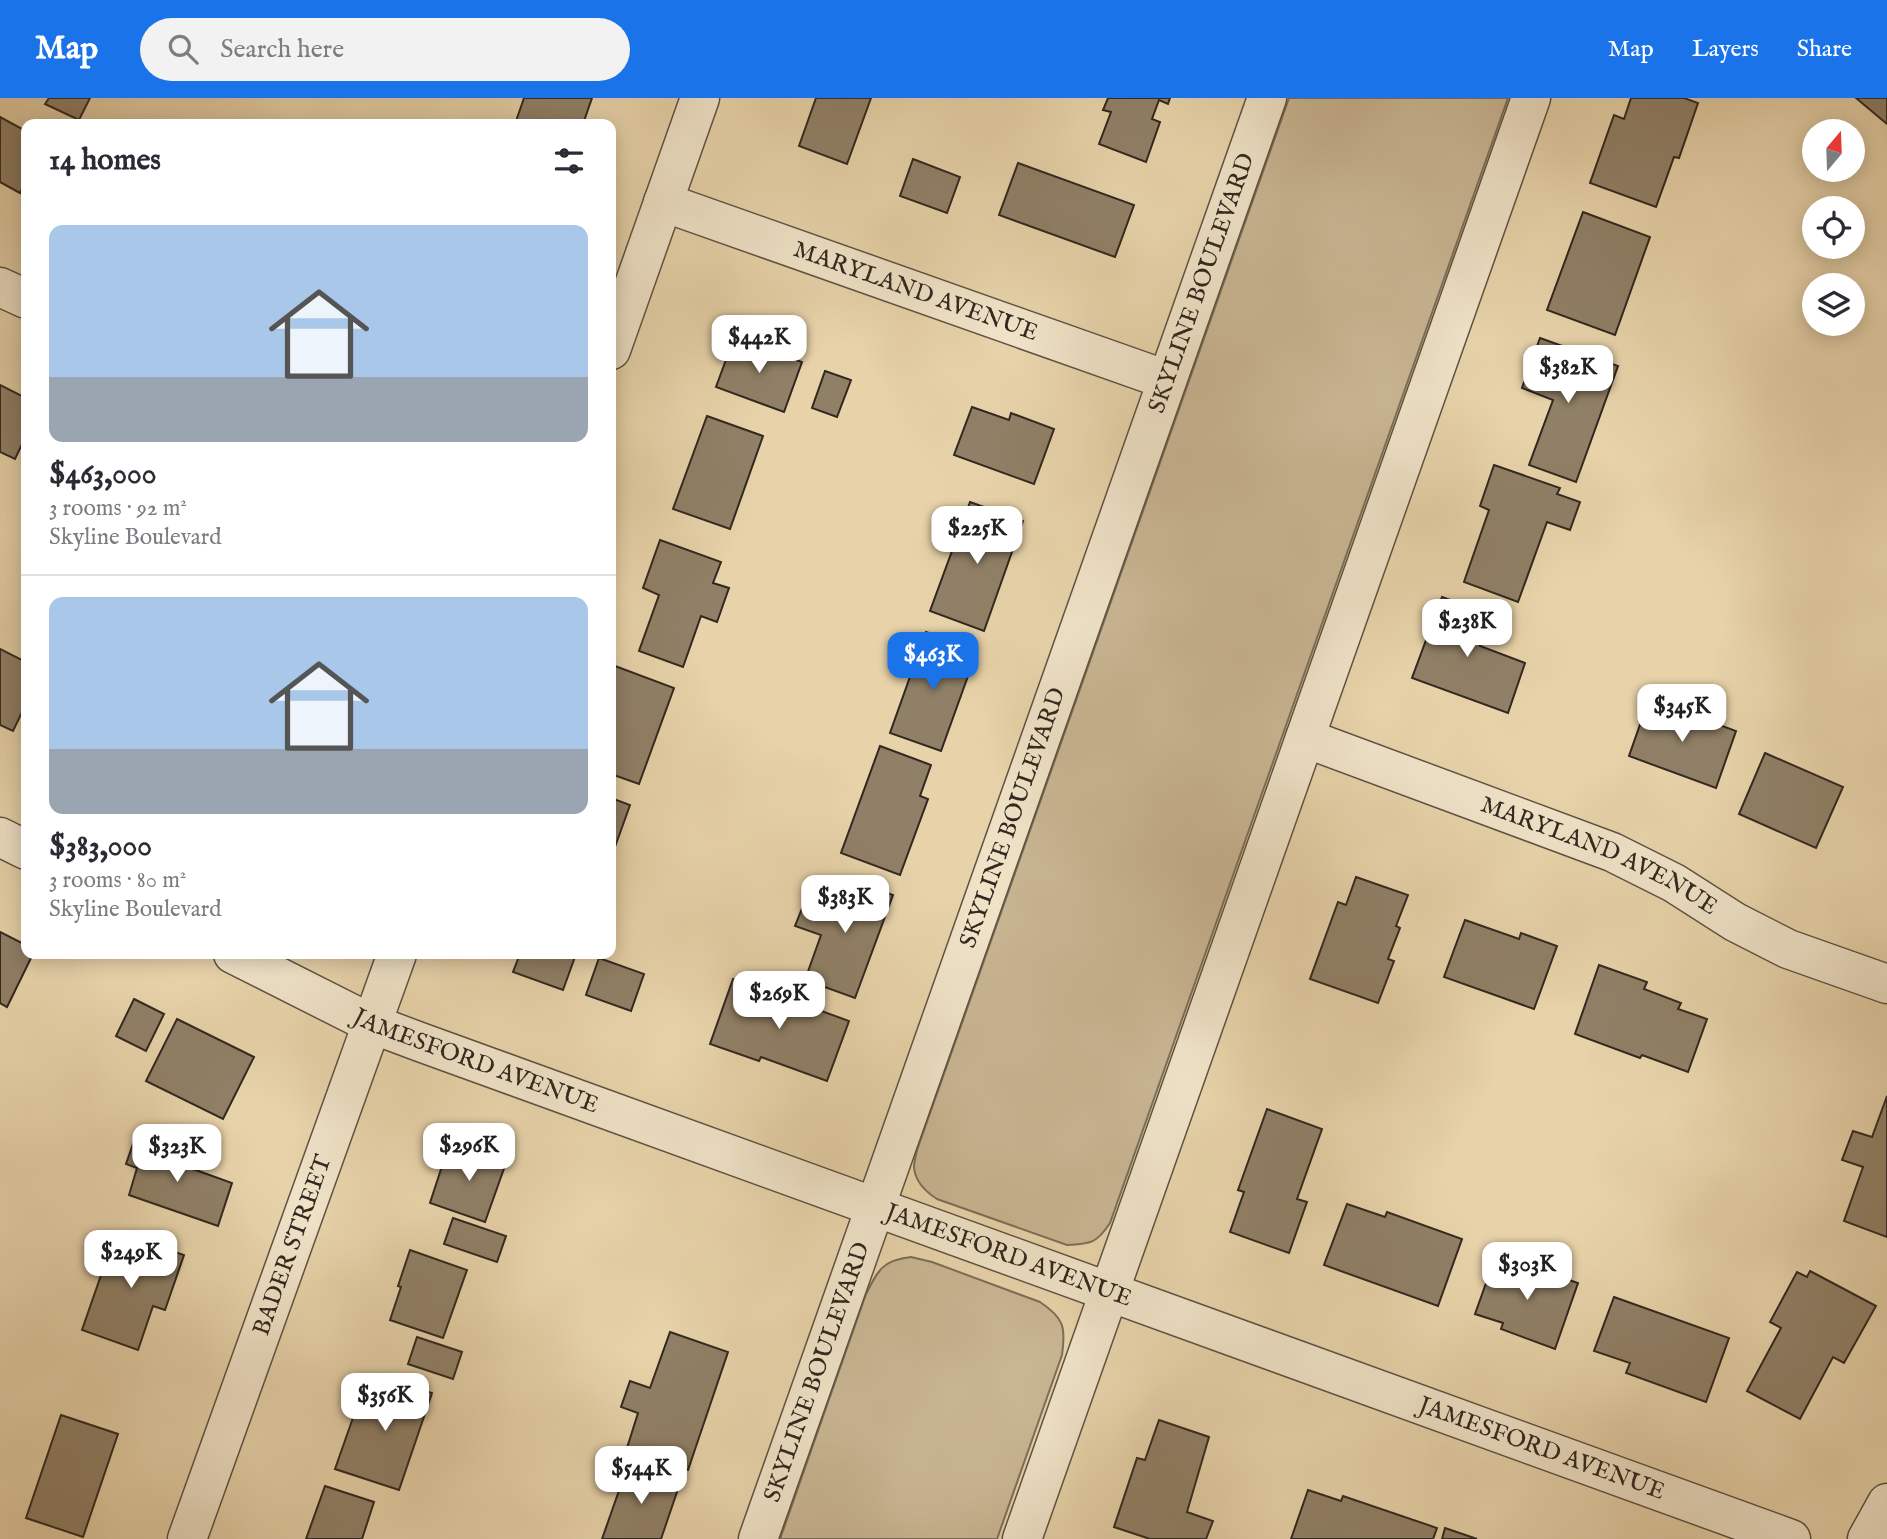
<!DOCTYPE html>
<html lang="en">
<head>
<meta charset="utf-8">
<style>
  body { margin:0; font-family:"IM FELL English",serif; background:#f2f2f3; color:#2b2b33; height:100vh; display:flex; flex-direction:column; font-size:26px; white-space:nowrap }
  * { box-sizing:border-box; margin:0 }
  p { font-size:23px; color:#7c7c81 }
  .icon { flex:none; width:38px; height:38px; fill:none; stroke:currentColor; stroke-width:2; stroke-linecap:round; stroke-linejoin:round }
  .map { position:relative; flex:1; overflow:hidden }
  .sheet { position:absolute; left:21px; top:21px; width:595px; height:840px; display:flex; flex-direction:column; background:#fff; border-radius:14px; box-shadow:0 4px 18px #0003 }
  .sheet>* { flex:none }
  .needle { width:46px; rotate:19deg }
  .fabs { position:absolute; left:1802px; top:21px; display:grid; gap:14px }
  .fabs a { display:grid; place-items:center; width:63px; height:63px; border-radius:50%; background:#fff; box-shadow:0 4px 18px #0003; font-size:35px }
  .price { position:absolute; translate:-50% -60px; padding:0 16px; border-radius:14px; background:#fff; color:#222; font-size:23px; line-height:46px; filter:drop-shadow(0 2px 4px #0008) }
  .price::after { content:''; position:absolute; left:50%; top:42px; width:21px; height:16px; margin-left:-10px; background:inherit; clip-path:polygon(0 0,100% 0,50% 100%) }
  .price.on { background:#1a73e8; color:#fff }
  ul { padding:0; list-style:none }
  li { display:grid; align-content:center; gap:14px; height:371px; padding:0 28px }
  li+li { border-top:2px solid #e1e1e2 }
  li span { display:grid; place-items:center; height:217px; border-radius:14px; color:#555 }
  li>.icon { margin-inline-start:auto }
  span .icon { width:126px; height:126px; fill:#fffc; stroke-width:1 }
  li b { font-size:30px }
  h2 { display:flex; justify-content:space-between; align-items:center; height:84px; padding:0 28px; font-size:30px }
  header { display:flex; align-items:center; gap:42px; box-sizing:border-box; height:98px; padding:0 35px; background:#1a73e8; color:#fff }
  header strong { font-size:33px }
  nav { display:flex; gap:38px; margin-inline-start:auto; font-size:24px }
  .search { width:490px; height:63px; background:#f2f2f3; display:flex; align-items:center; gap:18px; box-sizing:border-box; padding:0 24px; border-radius:38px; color:#7c7c81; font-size:26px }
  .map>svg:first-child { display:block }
  .green { fill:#c8b592; stroke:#7c6e58; stroke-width:2 }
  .building { fill:#908067; stroke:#31281f; stroke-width:2 }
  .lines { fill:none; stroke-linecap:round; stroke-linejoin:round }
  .minor-casing { stroke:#5e5242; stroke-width:41 }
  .minor { stroke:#efe2c7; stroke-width:38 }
  .labels { text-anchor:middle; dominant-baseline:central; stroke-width:5; stroke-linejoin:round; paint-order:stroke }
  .street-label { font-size:24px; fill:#31281f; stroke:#efe2c7 }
</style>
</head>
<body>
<header>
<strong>Map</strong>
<div class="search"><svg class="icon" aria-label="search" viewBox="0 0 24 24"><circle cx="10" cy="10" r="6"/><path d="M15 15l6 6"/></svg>Search here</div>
<nav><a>Map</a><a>Layers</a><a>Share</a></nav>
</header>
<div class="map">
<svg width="1887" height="1441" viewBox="0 0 1887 1441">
  <rect width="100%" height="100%" fill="#e7d2a9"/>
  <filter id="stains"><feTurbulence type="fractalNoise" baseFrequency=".00286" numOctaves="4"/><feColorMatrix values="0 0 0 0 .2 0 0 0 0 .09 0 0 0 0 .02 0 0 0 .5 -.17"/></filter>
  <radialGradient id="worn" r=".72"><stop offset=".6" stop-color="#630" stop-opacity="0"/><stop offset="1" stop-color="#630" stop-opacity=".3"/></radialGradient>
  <g class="green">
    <path d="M 1289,0 L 1508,0 L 1110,1125 C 1097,1145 1091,1146 1067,1147 L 937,1101 C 926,1094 915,1083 914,1069 C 914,1064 916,1057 917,1052 Z"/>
    <path d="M 911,1159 L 932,1164 L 1040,1204 C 1064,1220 1066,1229 1062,1257 L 997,1441 L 780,1441 L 866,1196 C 878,1172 883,1162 911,1159 Z"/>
  </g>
  <g class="building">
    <polygon points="49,0 90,0 79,22 45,6"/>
    <polygon points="524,0 592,0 583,26 515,26"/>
    <polygon points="816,0 871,0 847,66 799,48"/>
    <polygon points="1108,0 1170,0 1168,6 1159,2 1152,21 1160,24 1146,64 1099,46 1111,14 1103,12"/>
    <polygon points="1631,0 1684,0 1698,5 1679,60 1674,59 1656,109 1590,85 1614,17 1624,21"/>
    <polygon points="1856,0 1887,0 1887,26"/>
    <polygon points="0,19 26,33 26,83 20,95 0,84"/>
    <polygon points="913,61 960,79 947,115 900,98"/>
    <polygon points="1018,65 1134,107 1115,159 999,117"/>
    <polygon points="1583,114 1650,139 1615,237 1547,212"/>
    <polygon points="734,240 802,264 784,314 716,289"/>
    <polygon points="1540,240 1618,268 1576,384 1529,367 1553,302 1522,290"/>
    <polygon points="825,273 851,282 837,319 812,310"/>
    <polygon points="0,287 26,300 26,338 15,361 0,354"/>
    <polygon points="972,309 1009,322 1011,315 1054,331 1034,386 954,357"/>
    <polygon points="707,318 763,338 730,431 673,411"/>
    <polygon points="1494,367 1560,390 1557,396 1580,404 1570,432 1547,424 1518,504 1464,484 1489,412 1480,408"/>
    <polygon points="970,404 1023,423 984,533 930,513"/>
    <polygon points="660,442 721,464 713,485 729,490 717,524 701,518 683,569 639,553 659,497 643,490"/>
    <polygon points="1442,499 1491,517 1480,548 1525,565 1508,615 1412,580"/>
    <polygon points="926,534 977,553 941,653 890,635"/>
    <polygon points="0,551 26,564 26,606 13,633 0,627"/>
    <polygon points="615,568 674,590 639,686 611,676 611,579"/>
    <polygon points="1649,601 1736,633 1716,690 1629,658"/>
    <polygon points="880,648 931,667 920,698 928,701 900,777 841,755"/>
    <polygon points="1765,655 1843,689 1816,750 1739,716"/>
    <polygon points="611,700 630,707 611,760"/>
    <polygon points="841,778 893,797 855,900 805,882 821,837 795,828 805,803 829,812"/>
    <polygon points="1356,779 1408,797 1396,828 1400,830 1388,861 1394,863 1378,905 1310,881 1338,804 1346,807"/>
    <polygon points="1465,822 1519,841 1521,835 1557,848 1534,911 1444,879"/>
    <polygon points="0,834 26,847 26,856 33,856 7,909 0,905"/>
    <polygon points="520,856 576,856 563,892 513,874"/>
    <polygon points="599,860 644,876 631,913 586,897"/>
    <polygon points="1599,867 1647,884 1644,891 1681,905 1678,911 1707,921 1688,974 1642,957 1640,960 1575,936"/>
    <polygon points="733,881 849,923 827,983 761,959 759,963 710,946"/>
    <polygon points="134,901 164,916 146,953 116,938"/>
    <polygon points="177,921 254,959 223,1021 146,983"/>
    <polygon points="1887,998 1887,1139 1844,1123 1863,1069 1842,1062 1853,1033 1872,1039"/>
    <polygon points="1267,1011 1322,1031 1297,1101 1307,1104 1289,1155 1230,1134 1244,1094 1238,1092"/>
    <polygon points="134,1043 195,1064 193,1071 232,1085 218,1128 129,1097 137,1070 126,1066"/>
    <polygon points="460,1046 507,1062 485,1124 430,1105 444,1062 454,1065"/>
    <polygon points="1347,1106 1385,1119 1387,1114 1462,1141 1438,1208 1324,1167"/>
    <polygon points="453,1120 506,1138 497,1164 444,1146"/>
    <polygon points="116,1134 184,1157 165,1212 153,1208 138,1252 82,1232"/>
    <polygon points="410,1152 467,1172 443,1240 390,1222 401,1189 398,1188"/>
    <polygon points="1495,1160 1544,1178 1545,1173 1578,1185 1555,1251 1501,1231 1503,1225 1475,1216"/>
    <polygon points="1810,1173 1876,1208 1844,1265 1833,1259 1800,1321 1747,1293 1781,1230 1770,1224 1797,1174 1807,1179"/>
    <polygon points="1614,1199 1729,1240 1706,1304 1626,1275 1630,1265 1594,1253"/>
    <polygon points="670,1234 728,1254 688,1372 627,1350 638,1315 621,1309 630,1283 650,1290"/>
    <polygon points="417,1239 462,1254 453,1281 408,1266"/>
    <polygon points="377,1276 432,1295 399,1392 335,1371 355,1314 363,1317"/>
    <polygon points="61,1317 118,1336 83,1439 26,1420"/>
    <polygon points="1159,1322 1209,1339 1187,1414 1213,1423 1206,1441 1150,1441 1114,1429 1137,1360 1145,1362"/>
    <polygon points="628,1367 680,1385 661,1441 602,1441"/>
    <polygon points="325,1388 374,1404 362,1441 306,1441"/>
    <polygon points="1308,1392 1341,1403 1343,1398 1437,1430 1433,1441 1291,1441"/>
    <polygon points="1445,1430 1477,1441 1442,1441"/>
  </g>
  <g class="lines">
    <defs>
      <g id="minor">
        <path id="s1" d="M 663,104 L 1167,282"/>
        <polyline points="0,189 26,201"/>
        <polyline points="611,252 700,0"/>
        <path id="s2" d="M 1305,640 L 1612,754 L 1674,785 L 1735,824 L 1788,851 L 1887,886"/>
        <polyline points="0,739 26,752"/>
        <path id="s3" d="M 233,856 L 372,926 L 420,944 L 1791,1441"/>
        <path id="s4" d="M 187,1441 L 397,856"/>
        <path id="s5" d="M 758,1441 L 1267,0"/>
        <polyline points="1022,1441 1531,0"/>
        <polyline points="1867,1441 1887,1405"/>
      </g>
    </defs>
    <use href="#minor" class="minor-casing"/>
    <use href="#minor" class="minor"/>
  </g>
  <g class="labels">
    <g class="street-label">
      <text stroke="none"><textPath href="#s5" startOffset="1332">SKYLINE BOULEVARD</textPath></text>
      <text stroke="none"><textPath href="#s1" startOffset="268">MARYLAND AVENUE</textPath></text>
      <text stroke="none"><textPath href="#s5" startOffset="765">SKYLINE BOULEVARD</textPath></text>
      <text stroke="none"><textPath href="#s2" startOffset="317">MARYLAND AVENUE</textPath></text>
      <text stroke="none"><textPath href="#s3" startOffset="266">JAMESFORD AVENUE</textPath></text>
      <text stroke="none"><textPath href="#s4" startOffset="312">BADER STREET</textPath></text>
      <text stroke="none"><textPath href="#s3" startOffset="833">JAMESFORD AVENUE</textPath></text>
      <text stroke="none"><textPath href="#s5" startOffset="177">SKYLINE BOULEVARD</textPath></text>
      <text stroke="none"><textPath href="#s3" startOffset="1400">JAMESFORD AVENUE</textPath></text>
    </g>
  </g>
  <rect width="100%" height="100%" filter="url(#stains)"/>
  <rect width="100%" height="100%" fill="url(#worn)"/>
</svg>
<div class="fabs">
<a><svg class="needle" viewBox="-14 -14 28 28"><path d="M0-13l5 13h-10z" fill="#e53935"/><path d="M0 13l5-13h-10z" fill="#7c7c81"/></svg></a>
<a><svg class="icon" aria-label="locate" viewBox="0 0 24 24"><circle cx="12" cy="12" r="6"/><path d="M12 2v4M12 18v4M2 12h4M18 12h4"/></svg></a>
<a><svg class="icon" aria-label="layers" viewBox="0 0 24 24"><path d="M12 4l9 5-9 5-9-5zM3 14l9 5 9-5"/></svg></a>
</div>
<b class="price" style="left:759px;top:277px">$442K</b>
<b class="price" style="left:1568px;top:307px">$382K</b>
<b class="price" style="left:977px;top:468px">$225K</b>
<b class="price" style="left:1467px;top:561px">$238K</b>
<b class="price on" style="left:933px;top:594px">$463K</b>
<b class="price" style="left:1682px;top:646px">$345K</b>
<b class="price" style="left:845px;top:837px">$383K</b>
<b class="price" style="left:779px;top:933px">$269K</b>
<b class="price" style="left:469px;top:1085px">$296K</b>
<b class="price" style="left:177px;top:1086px">$323K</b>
<b class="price" style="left:131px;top:1192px">$249K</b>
<b class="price" style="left:1527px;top:1204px">$303K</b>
<b class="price" style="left:385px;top:1335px">$356K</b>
<b class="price" style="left:641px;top:1408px">$544K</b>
<section class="sheet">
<h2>14 homes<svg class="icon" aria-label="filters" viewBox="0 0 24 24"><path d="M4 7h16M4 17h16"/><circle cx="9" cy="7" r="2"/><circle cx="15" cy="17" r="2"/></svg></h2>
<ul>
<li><span style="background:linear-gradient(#a9c7e8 70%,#9aa5b1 0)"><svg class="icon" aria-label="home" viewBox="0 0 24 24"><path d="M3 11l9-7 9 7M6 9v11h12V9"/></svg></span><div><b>$463,000</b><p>3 rooms · 92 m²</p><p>Skyline Boulevard</p></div></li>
<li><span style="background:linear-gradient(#a9c7e8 70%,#9aa5b1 0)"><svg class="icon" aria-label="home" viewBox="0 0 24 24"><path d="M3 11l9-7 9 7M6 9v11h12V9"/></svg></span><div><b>$383,000</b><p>3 rooms · 80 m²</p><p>Skyline Boulevard</p></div></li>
</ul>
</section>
</div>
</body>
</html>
